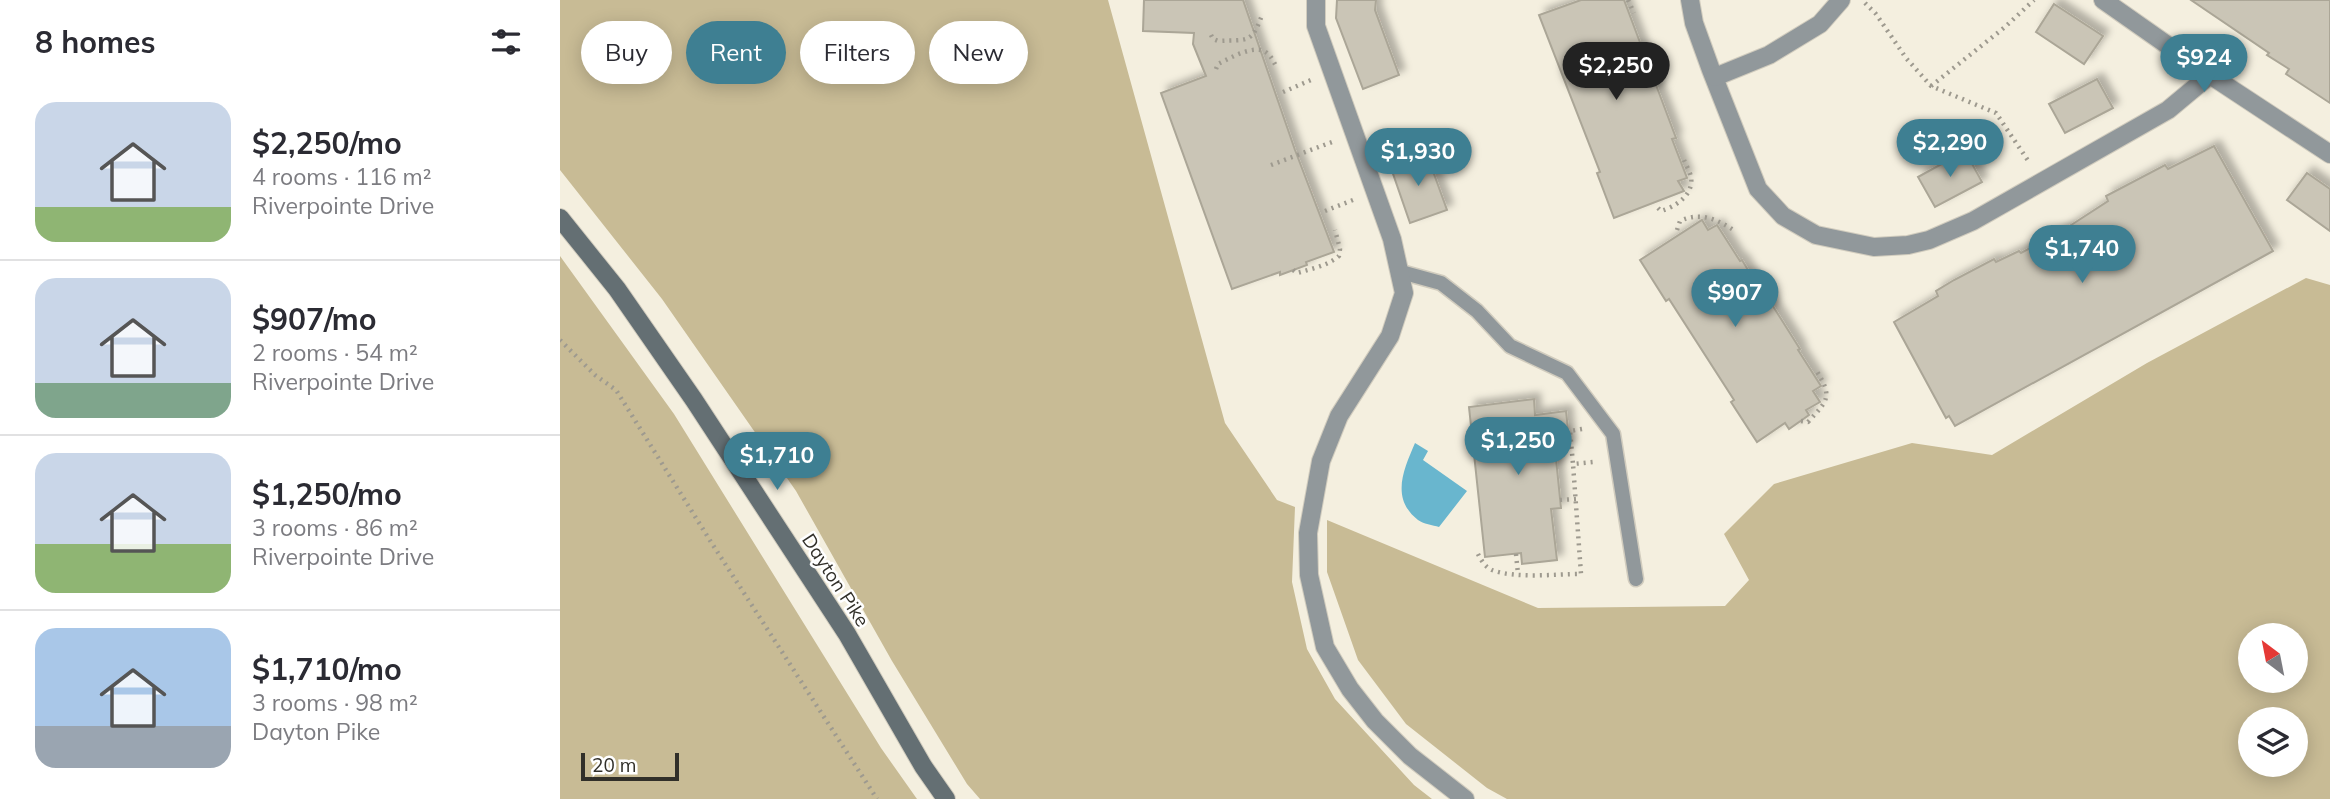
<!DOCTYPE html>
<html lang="en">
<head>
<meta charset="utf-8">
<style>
  body { margin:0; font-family:Mulish,sans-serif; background:#f2f2f3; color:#2b2b33; height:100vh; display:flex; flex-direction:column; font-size:26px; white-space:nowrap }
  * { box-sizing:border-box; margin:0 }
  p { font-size:23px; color:#7c7c81 }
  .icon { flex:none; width:38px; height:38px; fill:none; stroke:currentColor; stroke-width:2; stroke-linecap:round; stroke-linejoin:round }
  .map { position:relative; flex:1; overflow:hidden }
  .sheet { display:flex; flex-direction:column; background:#fff; width:560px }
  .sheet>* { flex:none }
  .banner { position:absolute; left:21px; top:21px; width:665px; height:63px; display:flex; gap:14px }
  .needle { width:46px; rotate:328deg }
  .fabs { position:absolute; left:1678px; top:623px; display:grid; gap:14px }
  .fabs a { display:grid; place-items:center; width:70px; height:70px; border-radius:50%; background:#fff; box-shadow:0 4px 18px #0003; font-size:35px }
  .scale { position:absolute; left:21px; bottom:18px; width:98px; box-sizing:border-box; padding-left:7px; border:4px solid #312f29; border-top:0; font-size:19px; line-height:24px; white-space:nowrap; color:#312f29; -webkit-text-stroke:5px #fff; paint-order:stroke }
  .price { position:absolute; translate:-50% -60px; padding:0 16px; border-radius:24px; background:#3e7f92; color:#fff; font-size:23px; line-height:46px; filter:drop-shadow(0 2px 4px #0008) }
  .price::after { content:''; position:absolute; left:50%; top:42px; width:21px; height:16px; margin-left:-10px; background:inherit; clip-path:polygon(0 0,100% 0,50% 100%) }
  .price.on { background:#222; color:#fff }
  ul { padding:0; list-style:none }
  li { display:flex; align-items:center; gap:21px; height:175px; padding:0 35px }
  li+li { border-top:2px solid #e1e1e2 }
  li span { display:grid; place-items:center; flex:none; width:196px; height:140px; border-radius:21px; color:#555 }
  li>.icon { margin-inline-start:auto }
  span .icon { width:84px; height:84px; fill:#fffc; stroke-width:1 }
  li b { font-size:30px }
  h2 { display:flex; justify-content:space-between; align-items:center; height:84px; padding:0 35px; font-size:30px }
  .pill { padding:0 24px; border-radius:32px; background:#fff; box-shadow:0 4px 18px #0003; font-size:24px; line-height:63px }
  .pill.on { background:#3e7f92; color:#fff }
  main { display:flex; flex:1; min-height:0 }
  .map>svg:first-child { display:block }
  .green { fill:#c8bb95; fill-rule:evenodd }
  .water { fill:#69b6ce }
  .building { fill:#cac5b6; stroke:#aba697; stroke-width:2; filter:url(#shadow) }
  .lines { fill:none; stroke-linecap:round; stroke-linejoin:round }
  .lane-casing { stroke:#d1ccbe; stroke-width:17 }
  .street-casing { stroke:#d1ccbe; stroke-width:20 }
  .secondary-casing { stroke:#d1ccbe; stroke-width:20 }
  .path { stroke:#9e9a8f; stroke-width:4.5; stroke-dasharray:2 5; stroke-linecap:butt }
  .lane { stroke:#91989b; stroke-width:14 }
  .street { stroke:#91989b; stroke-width:18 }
  .secondary { stroke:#646f73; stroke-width:18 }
  .labels { text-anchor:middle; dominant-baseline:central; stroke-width:5; stroke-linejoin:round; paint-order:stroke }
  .street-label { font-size:19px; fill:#312f29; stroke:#fff }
</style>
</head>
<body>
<main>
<section class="sheet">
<h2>8 homes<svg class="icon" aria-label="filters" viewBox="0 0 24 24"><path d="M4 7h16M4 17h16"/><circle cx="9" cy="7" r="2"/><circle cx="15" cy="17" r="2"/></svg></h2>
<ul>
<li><span style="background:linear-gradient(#c9d6e8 75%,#8fb573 0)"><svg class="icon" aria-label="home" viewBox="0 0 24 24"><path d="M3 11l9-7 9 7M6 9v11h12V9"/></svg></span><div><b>$2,250/mo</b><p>4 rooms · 116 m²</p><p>Riverpointe Drive</p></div></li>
<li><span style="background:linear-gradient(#c9d6e8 75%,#7fa58c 0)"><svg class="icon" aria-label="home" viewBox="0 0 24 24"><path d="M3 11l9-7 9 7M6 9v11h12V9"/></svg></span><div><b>$907/mo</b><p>2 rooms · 54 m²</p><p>Riverpointe Drive</p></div></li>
<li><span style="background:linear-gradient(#c9d6e8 65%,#8fb573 0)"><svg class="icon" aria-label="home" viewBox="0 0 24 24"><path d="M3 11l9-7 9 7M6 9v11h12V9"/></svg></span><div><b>$1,250/mo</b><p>3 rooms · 86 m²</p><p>Riverpointe Drive</p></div></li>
<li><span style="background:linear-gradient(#a9c7e8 70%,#9aa5b1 0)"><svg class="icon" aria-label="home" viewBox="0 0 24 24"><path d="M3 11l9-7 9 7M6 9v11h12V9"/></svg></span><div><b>$1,710/mo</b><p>3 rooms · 98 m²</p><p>Dayton Pike</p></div></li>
</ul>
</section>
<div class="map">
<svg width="1770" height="799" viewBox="0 0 1770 799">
  <defs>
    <filter id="shadow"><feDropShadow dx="6" dy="-6" stdDeviation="3.5" flood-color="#0004"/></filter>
  </defs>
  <rect width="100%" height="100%" fill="#f4efdf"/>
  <g class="green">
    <polygon points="0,0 548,0 665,423 717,500 735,507 732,582 747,649 775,699 854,785 872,799 420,799 407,784 332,661 236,491 102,299 0,170"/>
    <polygon points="0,256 114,414 321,748 357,799 0,799"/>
    <path d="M 1746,278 L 1770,285 L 1770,799 L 947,799 L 927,788 L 846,724 L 798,660 L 767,572 L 767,520 L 978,608 L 1165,606 L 1189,580 L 1164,534 L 1214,484 L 1352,443 L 1432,455 L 1587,363 ZM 1690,635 L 1736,635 L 1736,681 L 1690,681 ZM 1690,719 L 1736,719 L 1736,765 L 1690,765 Z"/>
  </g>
  <path class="water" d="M 855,443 L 868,451 L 863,460 L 907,491 L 879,527 C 873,525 863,524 858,520 C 830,498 844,469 855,443 Z"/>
  <g class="building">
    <polygon points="584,0 683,0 735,150 774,252 746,262 747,265 720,275 720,272 672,289 601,93 646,76 633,44 634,33 583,31"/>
    <polygon points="777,0 816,0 815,10 839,75 803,89 776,18"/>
    <polygon points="1021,0 1064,0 1116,138 1112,139 1127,178 1118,181 1124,191 1054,218 1037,173 1040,172 979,15"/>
    <polygon points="1631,0 1770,0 1770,103 1726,74 1729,69 1707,55 1709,53"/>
    <polygon points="1494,4 1543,36 1524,64 1476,32"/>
    <polygon points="1537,79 1553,108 1505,133 1489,104"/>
    <polygon points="1654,146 1713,251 1395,426 1389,416 1386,418 1334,322 1378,296 1376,291 1394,280 1434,259 1436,262 1459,251 1461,253 1505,229 1548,201 1546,196 1605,165 1608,169"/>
    <polygon points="1405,151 1422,182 1375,207 1358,177"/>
    <polygon points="866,152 887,210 850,223 830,165"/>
    <polygon points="1747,173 1770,189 1770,231 1727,200"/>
    <polygon points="1142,220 1148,230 1157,225 1180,261 1182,260 1197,285 1199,284 1240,349 1238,350 1261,386 1253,391 1260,402 1246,410 1249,415 1229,429 1225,423 1197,442 1171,402 1174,400 1109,299 1106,301 1080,260"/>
    <polygon points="974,399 975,415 1006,411 1010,448 995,449 1001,508 991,509 997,560 962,564 961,553 925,557 909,407"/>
  </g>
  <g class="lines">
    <defs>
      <polyline id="lane" points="841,272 881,283 917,311 950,346 1007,373 1053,434 1076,579"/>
      <g id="street">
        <polyline points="756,0 756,26 832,239 844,293 830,336 779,416 761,461 748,533 749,575 765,647 790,689 815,721 850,756 905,799"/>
        <polyline points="1130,0 1134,23 1151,70 1198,189 1223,216 1256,235 1314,247 1348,245 1369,240 1413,221 1608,110 1650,75"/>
        <polyline points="1543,0 1650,75 1770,154"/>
        <polyline points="1155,77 1209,55 1260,24 1281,0"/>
      </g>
      <polyline id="secondary" points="0,218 57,289 134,400 287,634 363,766 386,799"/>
    </defs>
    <use href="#lane" class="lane-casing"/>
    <use href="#street" class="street-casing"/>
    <use href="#secondary" class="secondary-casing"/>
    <g class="path">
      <polyline points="1068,0 1074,13"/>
      <polyline points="1305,3 1316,14 1346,58 1371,86 1436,113 1469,162"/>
      <path d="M 651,35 L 653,39 L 658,41 C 688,39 691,45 702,15"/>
      <path d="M 656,69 L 658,64 C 670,58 696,43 707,53 C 712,57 714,63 717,68"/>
      <polyline points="1371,86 1445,27 1474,0"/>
      <polyline points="723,92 751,80"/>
      <polyline points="711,165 772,142"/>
      <path d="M 1098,208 L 1101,211 C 1115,207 1134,195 1131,177 C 1130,172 1126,165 1124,160"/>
      <polyline points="765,211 793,200"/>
      <path d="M 1117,230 L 1120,221 C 1141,211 1158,220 1175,231"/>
      <path d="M 733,270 L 737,273 C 751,269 767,266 779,256 L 780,249 L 775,230"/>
      <polyline points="0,340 35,375 56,390 151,542 317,799"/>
      <path d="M 1241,421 L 1248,422 C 1268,400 1273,397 1256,370"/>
      <polyline points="1022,429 1010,431 1013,464 1033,462"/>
      <polyline points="1000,500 1016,499"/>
      <path d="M 918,554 C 921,560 925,567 932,570 C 956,579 995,574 1021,574 L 1013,464"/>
      <polyline points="956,554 958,574"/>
    </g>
    <use href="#lane" class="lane"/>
    <use href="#street" class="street"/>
    <use href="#secondary" class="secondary"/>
  </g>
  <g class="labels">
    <g class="street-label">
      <text transform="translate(276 580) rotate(57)">Dayton Pike</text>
    </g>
  </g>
</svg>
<div class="fabs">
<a><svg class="needle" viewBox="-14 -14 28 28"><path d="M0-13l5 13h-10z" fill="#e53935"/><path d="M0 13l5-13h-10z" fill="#7c7c81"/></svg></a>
<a><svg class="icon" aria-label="layers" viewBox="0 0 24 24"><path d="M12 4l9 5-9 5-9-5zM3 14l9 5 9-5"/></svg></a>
</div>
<div class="scale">20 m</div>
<b class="price" style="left:1644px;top:94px">$924</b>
<b class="price on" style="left:1056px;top:102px">$2,250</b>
<b class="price" style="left:1390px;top:179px">$2,290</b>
<b class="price" style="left:858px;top:188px">$1,930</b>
<b class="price" style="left:1522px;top:285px">$1,740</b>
<b class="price" style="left:1175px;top:329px">$907</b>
<b class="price" style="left:958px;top:477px">$1,250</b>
<b class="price" style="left:217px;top:492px">$1,710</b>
<div class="banner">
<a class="pill">Buy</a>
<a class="pill on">Rent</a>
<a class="pill">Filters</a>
<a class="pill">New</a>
</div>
</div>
</main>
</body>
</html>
